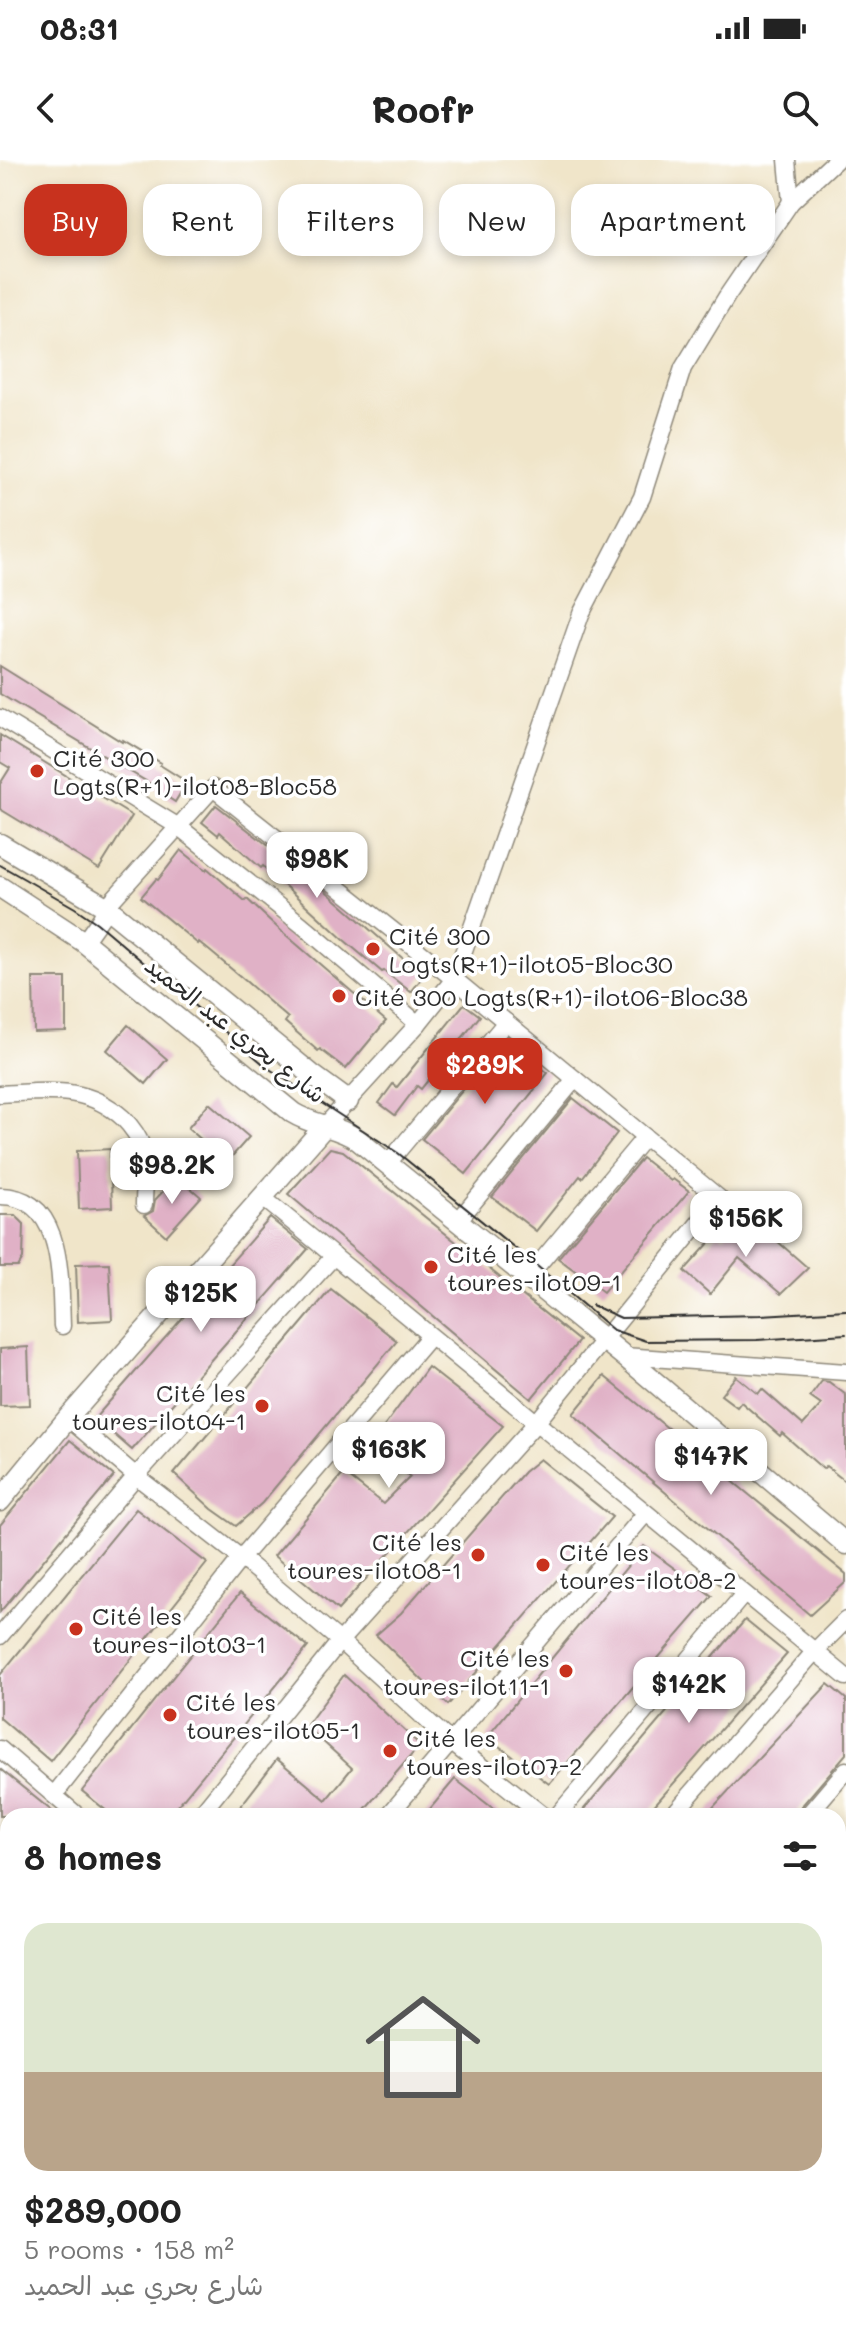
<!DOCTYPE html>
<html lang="en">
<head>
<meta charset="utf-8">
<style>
  body { margin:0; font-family:Mali,"Playpen Sans Arabic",sans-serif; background:#f6f6f6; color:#222; height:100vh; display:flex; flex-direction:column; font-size:30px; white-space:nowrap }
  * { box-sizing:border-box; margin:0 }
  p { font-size:26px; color:#767676 }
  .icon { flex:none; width:44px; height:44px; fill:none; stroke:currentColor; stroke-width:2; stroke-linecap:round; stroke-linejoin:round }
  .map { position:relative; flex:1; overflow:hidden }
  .panel { position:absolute; left:0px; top:1648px; width:846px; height:538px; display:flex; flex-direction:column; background:#fff; border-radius:24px 24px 0 0; box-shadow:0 4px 12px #0003 }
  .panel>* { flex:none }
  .hud { position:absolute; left:24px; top:24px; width:798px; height:72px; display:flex; gap:16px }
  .price { position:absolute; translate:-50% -68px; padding:0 18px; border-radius:16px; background:#fff; color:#222; font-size:26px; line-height:52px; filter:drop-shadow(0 2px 4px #0008) }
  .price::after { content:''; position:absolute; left:50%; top:48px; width:24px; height:18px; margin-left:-12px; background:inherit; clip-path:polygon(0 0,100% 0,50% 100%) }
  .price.on { background:#c8321e; color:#fff }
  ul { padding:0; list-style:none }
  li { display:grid; align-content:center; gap:16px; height:424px; padding:0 24px }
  li span { display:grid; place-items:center; height:248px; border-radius:24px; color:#555 }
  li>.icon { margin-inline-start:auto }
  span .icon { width:144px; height:144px; fill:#fffc; stroke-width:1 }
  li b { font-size:34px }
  h2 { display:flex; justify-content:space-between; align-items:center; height:96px; padding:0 24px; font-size:34px }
  .chip { padding:0 28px; border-radius:24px; background:#fff; box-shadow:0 4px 12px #0003; font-size:28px; line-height:72px }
  .chip.on { background:#c8321e; color:#fff }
  .status { display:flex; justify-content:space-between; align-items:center; height:56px; padding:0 40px; background:#fff; direction:ltr }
  .status svg { height:22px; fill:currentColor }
  header { display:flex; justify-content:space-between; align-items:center; height:104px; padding:0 24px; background:#fff; font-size:36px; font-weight:700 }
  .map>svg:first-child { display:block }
  .building { fill:#e0b1c6 }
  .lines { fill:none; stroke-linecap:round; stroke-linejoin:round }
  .service-casing { stroke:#8e887a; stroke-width:11 }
  .minor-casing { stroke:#8e887a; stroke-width:19 }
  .tertiary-casing { stroke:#8e887a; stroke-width:23 }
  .service { stroke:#fff; stroke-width:8 }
  .minor { stroke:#fff; stroke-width:16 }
  .tertiary { stroke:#fff; stroke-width:20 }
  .tram { stroke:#2b2b2b; stroke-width:2 }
  .poi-dot { fill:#c8321e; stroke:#fff; stroke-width:3 }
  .labels { text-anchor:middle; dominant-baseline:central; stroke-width:7; stroke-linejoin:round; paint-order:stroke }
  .poi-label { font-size:24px; fill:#2b2b2b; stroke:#fff; text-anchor:start }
  .street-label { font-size:24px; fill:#2b2b2b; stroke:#fff }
</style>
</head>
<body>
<div class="status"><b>08:31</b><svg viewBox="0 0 49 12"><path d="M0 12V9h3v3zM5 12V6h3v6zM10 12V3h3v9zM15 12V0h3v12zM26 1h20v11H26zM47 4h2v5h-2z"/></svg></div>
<header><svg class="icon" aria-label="back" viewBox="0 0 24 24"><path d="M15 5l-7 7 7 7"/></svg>Roofr<svg class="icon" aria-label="search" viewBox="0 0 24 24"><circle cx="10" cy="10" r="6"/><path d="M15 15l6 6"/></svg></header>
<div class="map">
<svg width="846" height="2185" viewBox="0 0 846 2185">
  <rect width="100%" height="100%" fill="#fff"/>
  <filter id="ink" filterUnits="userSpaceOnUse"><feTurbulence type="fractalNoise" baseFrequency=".0125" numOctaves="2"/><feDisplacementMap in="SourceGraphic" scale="16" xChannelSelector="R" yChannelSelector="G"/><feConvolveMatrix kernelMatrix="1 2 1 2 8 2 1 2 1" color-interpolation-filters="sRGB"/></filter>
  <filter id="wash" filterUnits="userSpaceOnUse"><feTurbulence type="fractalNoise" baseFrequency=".006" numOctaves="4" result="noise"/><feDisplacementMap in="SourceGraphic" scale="32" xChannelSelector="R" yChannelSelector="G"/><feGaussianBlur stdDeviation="1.8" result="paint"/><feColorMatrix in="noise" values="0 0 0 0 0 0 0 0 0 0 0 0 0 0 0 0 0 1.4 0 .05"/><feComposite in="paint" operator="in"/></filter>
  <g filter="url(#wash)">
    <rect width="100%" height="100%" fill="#f0e5c9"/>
    <g id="blocks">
      <g class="building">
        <polygon points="0,506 122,582 123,580 161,603 160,605 187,622 175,642 158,631 159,629 0,534"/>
        <polygon points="0,575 132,656 99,709 0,649 0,624 10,608 0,602"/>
        <polygon points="216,645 320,726 408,803 409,801 425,814 411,832 384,811 382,812 344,780 263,706 261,708 220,672 218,675 202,662"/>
        <polygon points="181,690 206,710 207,708 245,741 247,739 279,769 386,861 346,909 320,889 318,891 285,862 288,858 241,817 199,782 198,784 141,737 156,719 158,720"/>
        <polygon points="33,818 66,818 66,871 34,872"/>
        <polygon points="464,844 480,856 421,929 417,926 395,955 379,943 393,924 397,927"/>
        <polygon points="128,865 167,899 146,924 107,890"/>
        <polygon points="507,877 520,888 518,890 548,913 466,1014 422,979"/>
        <polygon points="573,938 617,973 582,1018 580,1016 536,1071 492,1037"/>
        <polygon points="209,943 249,977 227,1002 188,968"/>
        <polygon points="330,988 343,991 579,1181 531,1239 288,1034"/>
        <polygon points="110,989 112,1047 79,1049 77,991"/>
        <polygon points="642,998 671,1021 673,1019 689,1031 603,1132 558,1098"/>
        <polygon points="177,1016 201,1037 166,1076 144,1056 153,1051 155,1040"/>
        <polygon points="0,1055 15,1055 24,1064 23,1099 18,1107 0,1107"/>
        <polygon points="270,1058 308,1089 132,1290 95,1258"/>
        <polygon points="740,1058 756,1074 760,1066 808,1108 781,1134 739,1098 710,1134 684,1111 718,1073 724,1077"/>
        <polygon points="109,1103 112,1160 78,1162 76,1104"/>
        <polygon points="331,1129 397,1181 262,1343 236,1366 212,1349 174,1314"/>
        <polygon points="28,1187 30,1245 0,1246 0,1189"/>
        <polygon points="428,1207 503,1266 338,1450 274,1396 344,1313 383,1344 410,1317 372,1283"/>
        <polygon points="604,1216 846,1414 846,1422 810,1455 573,1254"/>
        <polygon points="736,1216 758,1234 762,1229 803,1265 821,1245 810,1237 822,1221 829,1222 846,1235 846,1322 826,1306 823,1309 782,1273 780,1276 741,1242 737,1247 721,1235"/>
        <polygon points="70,1280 114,1316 0,1452 0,1365"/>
        <polygon points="540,1299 612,1357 448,1545 376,1475 401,1453 524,1312"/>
        <polygon points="136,1349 207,1403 50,1601 0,1558 0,1515"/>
        <polygon points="644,1386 712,1436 549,1624 487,1577"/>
        <polygon points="240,1433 308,1487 169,1656 113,1656 82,1631"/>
        <polygon points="745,1460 787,1494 645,1656 578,1656"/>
        <polygon points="344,1515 420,1585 359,1656 233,1656 277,1599 326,1640 352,1608 306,1566"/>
        <polygon points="828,1524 846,1539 846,1594 799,1649 796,1656 705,1656"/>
        <polygon points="0,1609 58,1656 0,1656"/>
        <polygon points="455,1619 503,1656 424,1656"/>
      </g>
    </g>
  </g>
  <g filter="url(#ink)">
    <use href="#blocks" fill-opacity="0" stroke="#8e887a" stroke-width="2"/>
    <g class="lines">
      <defs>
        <polyline id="service" points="0,1811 8,1818"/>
        <g id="minor">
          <polyline points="787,0 791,42"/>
          <polyline points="0,558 179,667 302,765 418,864"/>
          <polyline points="84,782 101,758 106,747 213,628 454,819 719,1038 536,1263 340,1481 199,1656"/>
          <path d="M 0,934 C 46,932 86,924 123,958 C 131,966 139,977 143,989 C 147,1005 144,1028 144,1045"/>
          <polyline points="324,967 418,864 454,819 581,454 642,337 683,208 727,136 791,42 836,0"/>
          <polyline points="388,1003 506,862"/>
          <path d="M 0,1036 C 65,1036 60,1121 62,1166"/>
          <polyline points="262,1037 846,1517"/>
          <polyline points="458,1061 575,919"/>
          <polyline points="528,1117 645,977"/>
          <polyline points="624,1196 846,1212"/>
          <polyline points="68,1258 136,1316 241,1398 340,1481 452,1583 544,1656"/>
          <polyline points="0,1476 136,1316 334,1096"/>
          <polyline points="0,1589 78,1656"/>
          <polyline points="54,1635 241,1398 430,1176"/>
          <polyline points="388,1656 646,1353"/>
          <polyline points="557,1656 744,1434"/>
          <polyline points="672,1656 815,1491 846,1460"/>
          <polyline points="807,1656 846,1610"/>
          <polyline points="0,1897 8,1887"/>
          <polyline points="838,1943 846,1940"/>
          <polyline points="0,2102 8,2092"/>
          <polyline points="0,2134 8,2134"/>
          <polyline points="818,2178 818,2185"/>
          <polyline points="226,2185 232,2178"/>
          <polyline points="634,2185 635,2178"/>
        </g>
        <g id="tertiary">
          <polyline points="0,684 106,747 311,914 348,941"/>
          <path d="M 0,727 L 84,782 L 293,953 C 314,966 338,966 358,980 L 624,1196 L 846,1384"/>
          <polyline points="0,1341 68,1258 324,967"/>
          <polyline points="0,1725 8,1731"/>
          <polyline points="838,2026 846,2023"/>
        </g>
      </defs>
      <use href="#service" class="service-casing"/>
      <use href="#minor" class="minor-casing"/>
      <use href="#tertiary" class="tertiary-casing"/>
      <use href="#service" class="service"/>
      <use href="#minor" class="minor"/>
      <use href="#tertiary" class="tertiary"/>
      <g class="tram">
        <polyline points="0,705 75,748 97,763 268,908 398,993 537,1106 613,1170 646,1181 757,1180 846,1174"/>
        <polyline points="592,1145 621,1158 761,1155 846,1150"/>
      </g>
    </g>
  </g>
  <g class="poi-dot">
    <circle cx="37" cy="611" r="8"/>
    <circle cx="373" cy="789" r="8"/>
    <circle cx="339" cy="836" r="8"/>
    <circle cx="431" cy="1107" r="8"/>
    <circle cx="262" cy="1246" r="8"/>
    <circle cx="478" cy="1395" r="8"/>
    <circle cx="543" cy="1405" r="8"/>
    <circle cx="76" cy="1469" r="8"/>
    <circle cx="566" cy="1511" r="8"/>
    <circle cx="170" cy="1555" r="8"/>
    <circle cx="390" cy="1591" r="8"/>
  </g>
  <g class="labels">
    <g class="poi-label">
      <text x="53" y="597">Cité 300<tspan x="53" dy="28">Logts(R+1)-ilot08-Bloc58</tspan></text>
      <text x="389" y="775">Cité 300<tspan x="389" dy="28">Logts(R+1)-ilot05-Bloc30</tspan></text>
      <text x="355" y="836">Cité 300 Logts(R+1)-ilot06-Bloc38</text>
      <text x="447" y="1093">Cité les<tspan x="447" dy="28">toures-ilot09-1</tspan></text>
      <text x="246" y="1232" text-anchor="end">Cité les<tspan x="246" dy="28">toures-ilot04-1</tspan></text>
      <text x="462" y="1381" text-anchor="end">Cité les<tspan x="462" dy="28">toures-ilot08-1</tspan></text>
      <text x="559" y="1391">Cité les<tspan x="559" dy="28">toures-ilot08-2</tspan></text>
      <text x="92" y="1455">Cité les<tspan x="92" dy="28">toures-ilot03-1</tspan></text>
      <text x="550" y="1497" text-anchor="end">Cité les<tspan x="550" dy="28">toures-ilot11-1</tspan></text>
      <text x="186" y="1541">Cité les<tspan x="186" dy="28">toures-ilot05-1</tspan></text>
      <text x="406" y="1577">Cité les<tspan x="406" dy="28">toures-ilot07-2</tspan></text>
    </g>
    <g class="street-label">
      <text transform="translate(236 869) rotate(38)">شارع بحري عبد الحميد</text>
    </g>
  </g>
</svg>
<b class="price" style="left:317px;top:740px">$98K</b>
<b class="price on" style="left:485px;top:946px">$289K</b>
<b class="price" style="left:172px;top:1046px">$98.2K</b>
<b class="price" style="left:746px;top:1099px">$156K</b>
<b class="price" style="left:201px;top:1174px">$125K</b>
<b class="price" style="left:389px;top:1330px">$163K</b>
<b class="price" style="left:711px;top:1337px">$147K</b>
<b class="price" style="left:689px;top:1565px">$142K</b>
<div class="hud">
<a class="chip on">Buy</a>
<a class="chip">Rent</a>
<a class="chip">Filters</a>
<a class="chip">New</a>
<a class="chip">Apartment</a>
</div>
<section class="panel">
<h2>8 homes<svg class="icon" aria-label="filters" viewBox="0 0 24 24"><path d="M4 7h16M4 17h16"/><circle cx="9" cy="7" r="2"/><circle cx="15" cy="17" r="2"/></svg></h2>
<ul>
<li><span style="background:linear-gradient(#dfe7d0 60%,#b9a48a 0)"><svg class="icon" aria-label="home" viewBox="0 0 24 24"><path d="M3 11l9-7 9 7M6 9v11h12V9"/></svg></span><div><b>$289,000</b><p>5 rooms · 158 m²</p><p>شارع بحري عبد الحميد</p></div></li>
</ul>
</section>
</div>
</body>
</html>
